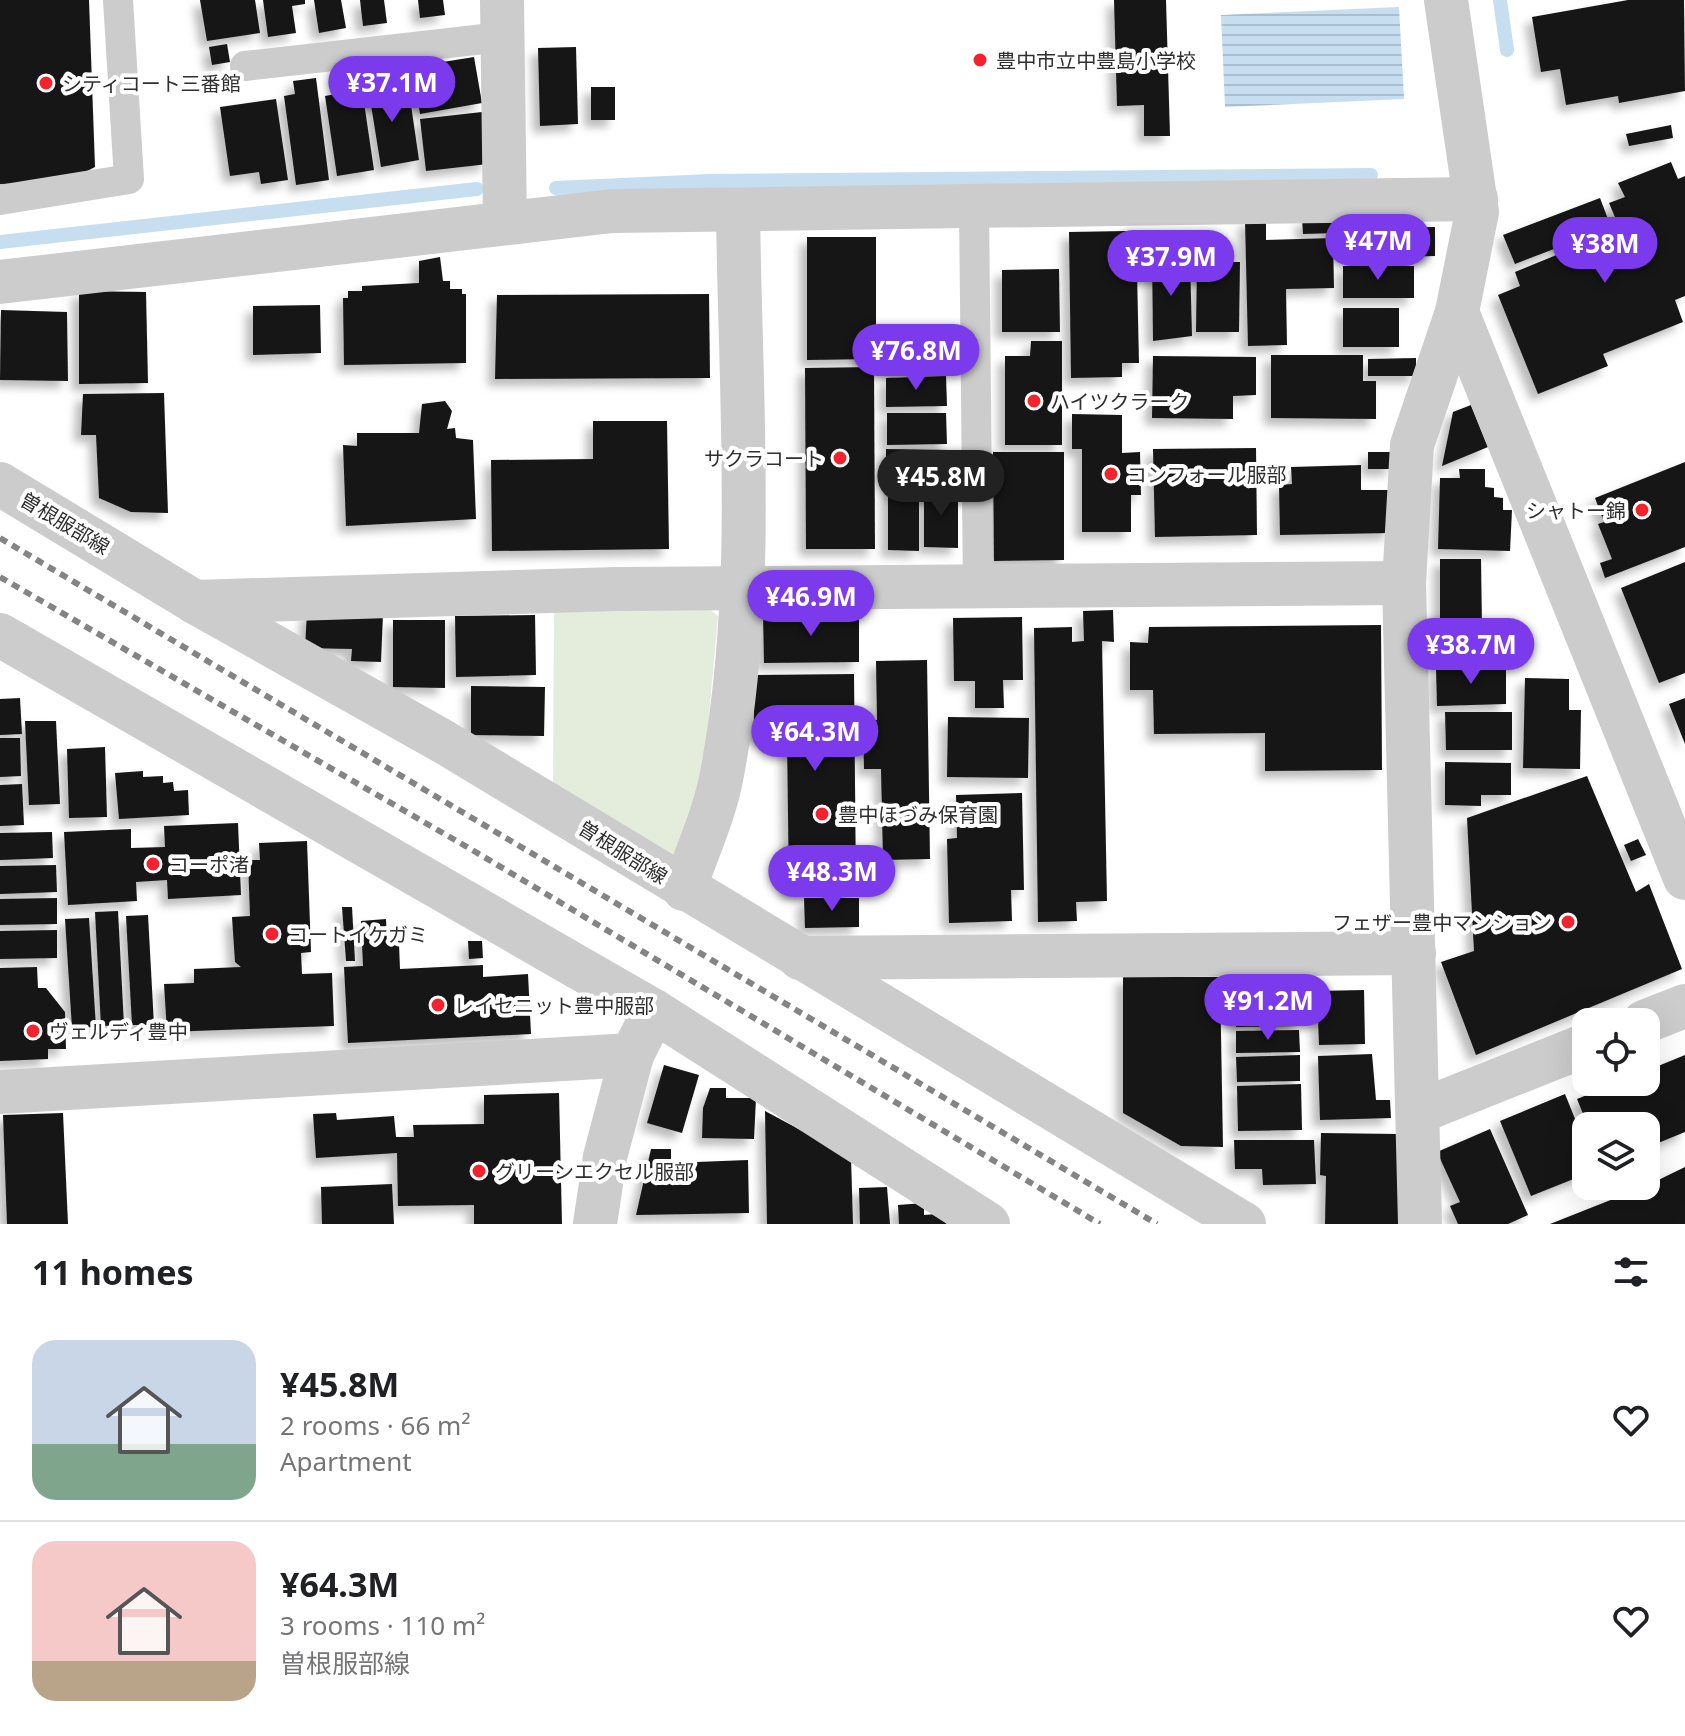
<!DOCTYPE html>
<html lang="en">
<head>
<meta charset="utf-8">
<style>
  body { margin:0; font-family:"Noto Sans","Noto Sans JP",sans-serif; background:#f2f2f2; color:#202124; height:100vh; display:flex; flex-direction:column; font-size:30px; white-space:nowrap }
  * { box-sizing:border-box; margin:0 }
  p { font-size:26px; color:#757577 }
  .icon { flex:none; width:44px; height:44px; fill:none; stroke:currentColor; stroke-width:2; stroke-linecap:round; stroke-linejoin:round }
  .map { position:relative; height:1224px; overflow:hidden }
  .panel { display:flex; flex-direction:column; background:#fff; flex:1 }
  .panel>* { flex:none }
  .tools { position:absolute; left:1572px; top:1008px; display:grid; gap:16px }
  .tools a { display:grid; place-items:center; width:88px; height:88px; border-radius:16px; background:#fff; box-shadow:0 8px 32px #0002; font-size:40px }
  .price { position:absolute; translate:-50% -68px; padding:0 18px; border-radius:28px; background:#7c3aed; color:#fff; font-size:26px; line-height:52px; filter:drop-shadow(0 2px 4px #0008) }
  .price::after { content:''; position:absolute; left:50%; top:48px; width:24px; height:18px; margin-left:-12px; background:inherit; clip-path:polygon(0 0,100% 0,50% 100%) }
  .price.selected { background:#222; color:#fff }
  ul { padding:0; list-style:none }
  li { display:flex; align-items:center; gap:24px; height:200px; padding:0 32px }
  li+li { border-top:2px solid #e0e0e0 }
  li span { display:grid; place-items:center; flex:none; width:224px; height:160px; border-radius:24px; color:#555 }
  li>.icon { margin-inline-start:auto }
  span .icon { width:96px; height:96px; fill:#fffc; stroke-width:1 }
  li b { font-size:34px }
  h2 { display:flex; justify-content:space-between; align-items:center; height:96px; padding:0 32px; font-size:34px }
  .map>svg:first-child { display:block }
  .park { fill:#e4eddb }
  .water { fill:url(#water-rules) }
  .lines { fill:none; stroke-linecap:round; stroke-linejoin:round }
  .stream { stroke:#c6deef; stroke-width:14 }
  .building { fill:#161616; filter:url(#shadow) }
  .service { stroke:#ccc; stroke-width:30 }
  .minor { stroke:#ccc; stroke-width:44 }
  .tertiary { stroke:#ccc; stroke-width:44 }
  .rail { stroke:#848484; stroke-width:6; stroke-dasharray:8 6; stroke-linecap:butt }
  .poi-dot { fill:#f4222d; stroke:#fff; stroke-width:3 }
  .labels { text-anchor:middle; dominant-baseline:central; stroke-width:8; stroke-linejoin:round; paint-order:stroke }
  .poi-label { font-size:20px; fill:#2f2f2f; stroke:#fff; text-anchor:start }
  .street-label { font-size:20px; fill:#2f2f2f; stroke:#fff }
</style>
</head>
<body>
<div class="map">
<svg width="1685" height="1224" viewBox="0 0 1685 1224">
  <defs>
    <pattern id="water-rules" width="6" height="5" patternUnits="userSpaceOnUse" patternTransform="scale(2)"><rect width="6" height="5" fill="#c6deef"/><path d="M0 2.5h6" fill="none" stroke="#aabfcd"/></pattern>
    <filter id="shadow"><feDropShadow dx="-7" dy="7" stdDeviation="4" flood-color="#0004"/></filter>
  </defs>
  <rect width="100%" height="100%" fill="#fff"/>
  <polygon class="park" points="554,606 706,606 718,616 706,748 688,842 673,854 553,783"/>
  <polygon class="water" points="1399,7 1404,99 1225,107 1221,15"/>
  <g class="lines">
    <g class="stream">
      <polyline points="1500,0 1507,50"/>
      <polyline points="556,188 710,181 1371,175"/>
      <polyline points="0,242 477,189"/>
    </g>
  </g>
  <g class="building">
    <polygon points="0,0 89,0 95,167 65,182 0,184"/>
    <polygon points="200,0 255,0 260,33 207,41"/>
    <polygon points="263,0 305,0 305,4 292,6 296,33 268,37"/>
    <polygon points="314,0 341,0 346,28 319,33"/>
    <polygon points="360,0 384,0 387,23 363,26"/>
    <polygon points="418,0 443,0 445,15 420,18"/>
    <polygon points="1114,0 1166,0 1170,136 1144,136 1144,105 1117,106"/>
    <polygon points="1628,0 1684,0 1685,91 1619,103 1618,96 1566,105 1560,69 1541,72 1532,17"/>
    <polygon points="227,44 230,62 212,65 209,47"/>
    <polygon points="576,47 578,124 540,126 538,48"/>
    <polygon points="474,57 482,103 420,114 412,67"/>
    <polygon points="390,76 394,101 410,98 419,160 381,167 367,80"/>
    <polygon points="316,78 329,180 296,185 284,96 295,94 293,81"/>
    <rect x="591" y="87" width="24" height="33"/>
    <polygon points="362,89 374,170 337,176 325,96"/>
    <polygon points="276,99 288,180 261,184 259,172 230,176 220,107"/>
    <polygon points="482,112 488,164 426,171 420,119"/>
    <polygon points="1671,125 1673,138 1629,146 1626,134"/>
    <polygon points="1671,162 1678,179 1685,176 1685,296 1675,300 1683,322 1603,354 1608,366 1538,394 1498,295 1520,286 1515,272 1620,229 1609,203 1625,197 1618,183"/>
    <polygon points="1600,198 1611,227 1515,264 1503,235"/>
    <polygon points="1302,219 1337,219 1337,233 1303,234"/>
    <polygon points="1245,220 1266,220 1266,240 1333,238 1334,288 1286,289 1287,345 1248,346"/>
    <polygon points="1435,227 1435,256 1367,258 1367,228"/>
    <polygon points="1126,231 1127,272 1137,272 1139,363 1122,363 1122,377 1071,378 1069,232"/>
    <polygon points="807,237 876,237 876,359 807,360"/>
    <polygon points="1152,251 1162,251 1162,260 1190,259 1192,336 1153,341"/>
    <polygon points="440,257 443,281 450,281 450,289 462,289 462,294 466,294 466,363 344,365 343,298 348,298 348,291 362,291 362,286 419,283 419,261"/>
    <polygon points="1197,262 1240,262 1239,332 1196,332"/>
    <rect x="1343" y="266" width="71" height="32"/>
    <polygon points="1059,269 1060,332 1002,332 1002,270"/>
    <polygon points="79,291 146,292 148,383 79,384"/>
    <polygon points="709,294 710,378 495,379 497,295"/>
    <polygon points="320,305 321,353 253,355 253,306"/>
    <rect x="1343" y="308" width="56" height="39"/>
    <polygon points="1,310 67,312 68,381 0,380"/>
    <polygon points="890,339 948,340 948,372 890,371"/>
    <polygon points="1031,341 1062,341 1062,445 1005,445 1005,356 1030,356"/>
    <polygon points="1271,355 1363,355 1363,381 1376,381 1376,419 1271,418"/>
    <polygon points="1153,356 1256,357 1256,395 1233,396 1233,419 1152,418"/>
    <polygon points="1416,358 1416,376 1368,376 1368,359"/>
    <polygon points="874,367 875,549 806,549 805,368"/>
    <polygon points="946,376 947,406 886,407 886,378"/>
    <polygon points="164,393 168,513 131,512 99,498 96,435 81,435 83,394"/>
    <polygon points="445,401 452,411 447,429 455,428 456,438 473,440 476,519 346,526 343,445 357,446 357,433 419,433 422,404"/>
    <polygon points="1471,405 1488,447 1442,466 1453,412"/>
    <polygon points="887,413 946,413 947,444 887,445"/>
    <polygon points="1072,414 1122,415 1122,453 1140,452 1141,495 1131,495 1131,532 1082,532 1082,449 1072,449"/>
    <polygon points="593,421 667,421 669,549 492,551 491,460 593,459"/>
    <polygon points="1256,448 1257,535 1155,537 1153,449"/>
    <polygon points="886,449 950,450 950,481 886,480"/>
    <polygon points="993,452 1064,452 1064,560 994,561"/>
    <polygon points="1368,452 1392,452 1393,469 1368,469"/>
    <polygon points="1685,462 1685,547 1605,578 1600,563 1612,559 1598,524 1604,522 1595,498"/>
    <polygon points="1361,465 1361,490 1390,490 1391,533 1280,535 1279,485 1292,484 1291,467"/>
    <polygon points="1459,469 1485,469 1485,487 1494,488 1494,497 1503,498 1503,510 1512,510 1510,551 1438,549 1440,478 1460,478"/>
    <polygon points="888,487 919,487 919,551 888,550"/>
    <polygon points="924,488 958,488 958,548 924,547"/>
    <polygon points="1440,559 1481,559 1482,628 1440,629"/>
    <polygon points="1685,562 1685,673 1659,683 1621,588"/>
    <polygon points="1113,610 1114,642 1102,641 1107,901 1076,902 1077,921 1038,922 1034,628 1072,627 1072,642 1084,641 1083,611"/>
    <polygon points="307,612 383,614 381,662 351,661 352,649 305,648"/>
    <polygon points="859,612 859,662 764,663 763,614"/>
    <polygon points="535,615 536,675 456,677 455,616"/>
    <polygon points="1022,617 1023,680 1003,680 1004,708 975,708 975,681 954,681 953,618"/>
    <polygon points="393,620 445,620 445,688 393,687"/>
    <polygon points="1381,625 1382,770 1265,771 1265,733 1154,734 1153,690 1130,690 1130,642 1148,643 1149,627"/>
    <polygon points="927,660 930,859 883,860 881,769 864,769 863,720 877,720 876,661"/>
    <polygon points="1506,666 1506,704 1437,706 1436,668"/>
    <polygon points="854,674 856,891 789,892 787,737 754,737 754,675"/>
    <polygon points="1525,678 1569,679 1569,710 1581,710 1580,769 1523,768"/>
    <polygon points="471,686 545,687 544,736 471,735"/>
    <polygon points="20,698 22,734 0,735 0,699"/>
    <polygon points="1685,698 1685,744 1669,704"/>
    <polygon points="1445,712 1512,712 1512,750 1446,750"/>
    <polygon points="948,717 1029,718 1028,778 947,777"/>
    <polygon points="25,721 56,721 60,804 29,805"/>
    <polygon points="0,738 20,738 21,776 0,777"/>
    <polygon points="105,747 107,817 69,818 67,749"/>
    <polygon points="1445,762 1511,763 1511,795 1481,795 1481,806 1445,805"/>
    <polygon points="143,771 143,777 163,776 163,783 173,782 174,791 188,790 189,815 119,819 115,773"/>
    <polygon points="1587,776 1636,892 1649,884 1682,969 1476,1055 1441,962 1474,951 1467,818"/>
    <polygon points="22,784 24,825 0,826 0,785"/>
    <polygon points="1022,793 1024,890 1011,890 1012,921 949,923 947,839 957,838 956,795"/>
    <polygon points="238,823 241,895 168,899 167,880 136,882 137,901 68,905 64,832 131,829 131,848 165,847 164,826"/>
    <polygon points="52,832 53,858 0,860 0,833"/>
    <polygon points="1638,839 1646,855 1631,861 1624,845"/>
    <polygon points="307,841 311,952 301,953 302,974 332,973 334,1026 167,1032 164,984 194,983 194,969 241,967 235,962 232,917 250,916 248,860 260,860 259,843"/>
    <polygon points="56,865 57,892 0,894 0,866"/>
    <polygon points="57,898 57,924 0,925 0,899"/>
    <polygon points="804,898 859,898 859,927 805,928"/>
    <polygon points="342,907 352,907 355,961 346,961"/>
    <polygon points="118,911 124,1025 101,1026 95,912"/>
    <polygon points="148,915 154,1025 132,1025 126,916"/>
    <polygon points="89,918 96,1027 72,1028 65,919"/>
    <polygon points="386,919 387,945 399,944 400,969 483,965 483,977 528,974 531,1034 348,1043 344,967 363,966 361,921"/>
    <polygon points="57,930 57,958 0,959 0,931"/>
    <polygon points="468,941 482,941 483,958 469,959"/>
    <polygon points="37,967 38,988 46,988 65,1012 66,1049 48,1049 48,1059 0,1061 0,968"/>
    <polygon points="1299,974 1299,999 1235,1000 1235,975"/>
    <polygon points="1123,977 1220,977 1223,1147 1181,1146 1123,1113"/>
    <polygon points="1364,990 1365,1044 1319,1045 1317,991"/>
    <polygon points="1235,1002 1299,1002 1300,1026 1236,1027"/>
    <polygon points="1299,1030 1300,1052 1236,1053 1236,1031"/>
    <polygon points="1372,1054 1376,1100 1390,1100 1391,1118 1320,1120 1318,1056"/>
    <polygon points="1300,1055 1300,1081 1237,1082 1236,1057"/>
    <polygon points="1685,1055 1685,1132 1646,1148 1646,1126 1588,1126 1577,1099 1619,1082 1646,1082 1646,1071"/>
    <polygon points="664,1065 699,1075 682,1133 647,1123"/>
    <polygon points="1301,1084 1302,1130 1238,1131 1237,1086"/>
    <polygon points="710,1088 726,1088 726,1098 756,1098 754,1139 702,1138 703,1108"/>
    <polygon points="559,1093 562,1224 474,1224 474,1205 398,1206 397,1153 316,1158 313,1114 336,1113 337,1120 394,1116 397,1147 396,1137 414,1137 413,1125 484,1124 484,1095"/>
    <polygon points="1565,1094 1586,1146 1586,1174 1531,1196 1500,1121"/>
    <polygon points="765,1111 851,1157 853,1224 767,1224"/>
    <polygon points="63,1113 68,1224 7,1224 3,1115"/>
    <polygon points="1490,1129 1528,1215 1508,1224 1458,1224 1450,1206 1460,1202 1437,1152"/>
    <polygon points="1321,1133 1398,1134 1399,1224 1325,1224 1326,1176 1320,1175"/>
    <polygon points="1234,1140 1314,1140 1316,1184 1263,1185 1262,1169 1235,1169"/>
    <polygon points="651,1149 671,1149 671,1163 748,1160 749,1213 636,1215"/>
    <polygon points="1685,1167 1685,1224 1550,1224 1646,1186"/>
    <polygon points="392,1184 394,1224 322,1224 321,1187"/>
    <polygon points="887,1187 890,1224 860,1224 859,1188"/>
    <polygon points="924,1203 924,1215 936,1214 947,1224 899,1224 898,1205"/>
  </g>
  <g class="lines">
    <g class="service">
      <polyline points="245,66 502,37"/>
      <polyline points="0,200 129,179 118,0"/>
      <polyline points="974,207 978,588"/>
    </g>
    <g class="minor">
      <polyline points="502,0 505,223"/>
      <polyline points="0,282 612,211 1476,199"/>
      <polyline points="1457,312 1685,878"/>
      <polyline points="195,602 444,742 1244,1224"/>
      <polyline points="195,602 617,589 1404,583"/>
      <polyline points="0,635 654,1011 988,1224"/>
      <path d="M 684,889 C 697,852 715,813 722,774 C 757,589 740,397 738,210"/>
      <polyline points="800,958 1414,953"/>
      <polyline points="1644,1022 1685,1006"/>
      <polyline points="0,1092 632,1055 654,1011"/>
      <polyline points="1418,1112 1586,1045"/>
      <polyline points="595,1224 605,1157 632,1055"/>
      <polyline points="1420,1224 1404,583 1412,445 1457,312 1477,212 1446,0"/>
    </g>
    <polyline class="tertiary" points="0,484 195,602"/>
    <g class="rail">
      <polyline points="0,538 1157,1224"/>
      <polyline points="0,577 474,851 1100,1224"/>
    </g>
  </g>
  <g class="poi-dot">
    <circle cx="980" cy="60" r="8"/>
    <circle cx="46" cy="83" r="8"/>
    <circle cx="1034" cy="401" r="8"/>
    <circle cx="840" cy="458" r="8"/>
    <circle cx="1111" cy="474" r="8"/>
    <circle cx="1642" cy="510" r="8"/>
    <circle cx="822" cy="814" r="8"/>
    <circle cx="153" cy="864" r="8"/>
    <circle cx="1568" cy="922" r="8"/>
    <circle cx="272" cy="934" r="8"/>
    <circle cx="438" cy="1005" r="8"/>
    <circle cx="33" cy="1031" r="8"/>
    <circle cx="479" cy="1171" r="8"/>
  </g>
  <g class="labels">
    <g class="poi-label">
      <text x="996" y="60">豊中市立中豊島小学校</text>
      <text x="62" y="83">シティコート三番館</text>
      <text x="1050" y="401">ハイツクラーク</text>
      <text x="824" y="458" text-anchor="end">サクラコート</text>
      <text x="1127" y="474">コンフォール服部</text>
      <text x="1626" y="510" text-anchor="end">シャトー錦</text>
      <text x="838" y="814">豊中ほづみ保育園</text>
      <text x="169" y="864">コーポ渚</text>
      <text x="1552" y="922" text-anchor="end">フェザー豊中マンション</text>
      <text x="288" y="934">コートイケガミ</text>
      <text x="454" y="1005">レイセニット豊中服部</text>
      <text x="49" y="1031">ヴェルディ豊中</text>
      <text x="495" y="1171">グリーンエクセル服部</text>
    </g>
    <g class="street-label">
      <text transform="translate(65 523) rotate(31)">曽根服部線</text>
      <text transform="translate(623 852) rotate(32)">曽根服部線</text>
    </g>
  </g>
</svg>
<div class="tools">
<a><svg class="icon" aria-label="locate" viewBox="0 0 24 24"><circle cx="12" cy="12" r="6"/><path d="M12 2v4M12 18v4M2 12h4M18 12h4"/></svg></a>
<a><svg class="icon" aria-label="layers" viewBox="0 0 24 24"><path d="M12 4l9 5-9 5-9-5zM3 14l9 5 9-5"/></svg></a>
</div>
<b class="price" style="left:392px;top:124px">¥37.1M</b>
<b class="price" style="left:1378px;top:282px">¥47M</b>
<b class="price" style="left:1605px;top:285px">¥38M</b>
<b class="price" style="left:1171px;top:298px">¥37.9M</b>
<b class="price" style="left:916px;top:392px">¥76.8M</b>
<b class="price selected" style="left:941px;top:518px">¥45.8M</b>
<b class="price" style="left:811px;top:638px">¥46.9M</b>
<b class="price" style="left:1471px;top:686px">¥38.7M</b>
<b class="price" style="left:815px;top:773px">¥64.3M</b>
<b class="price" style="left:832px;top:913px">¥48.3M</b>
<b class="price" style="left:1268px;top:1042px">¥91.2M</b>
</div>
<section class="panel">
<h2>11 homes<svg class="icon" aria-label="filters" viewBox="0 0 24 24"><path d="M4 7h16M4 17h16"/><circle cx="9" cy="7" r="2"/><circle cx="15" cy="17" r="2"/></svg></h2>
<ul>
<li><span style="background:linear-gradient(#c9d6e8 65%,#7fa58c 0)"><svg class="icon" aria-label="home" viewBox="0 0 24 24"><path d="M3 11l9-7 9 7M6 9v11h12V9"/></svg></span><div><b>¥45.8M</b><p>2 rooms · 66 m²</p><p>Apartment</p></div><svg class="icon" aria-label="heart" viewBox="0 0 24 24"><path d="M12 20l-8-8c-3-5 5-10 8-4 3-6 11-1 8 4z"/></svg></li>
<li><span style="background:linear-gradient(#f6c9c9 75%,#b9a48a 0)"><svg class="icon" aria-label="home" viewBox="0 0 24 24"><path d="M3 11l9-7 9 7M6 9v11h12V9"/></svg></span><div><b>¥64.3M</b><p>3 rooms · 110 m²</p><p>曽根服部線</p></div><svg class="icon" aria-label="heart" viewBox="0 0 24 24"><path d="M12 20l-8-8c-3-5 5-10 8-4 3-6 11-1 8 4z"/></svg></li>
</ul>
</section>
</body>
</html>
